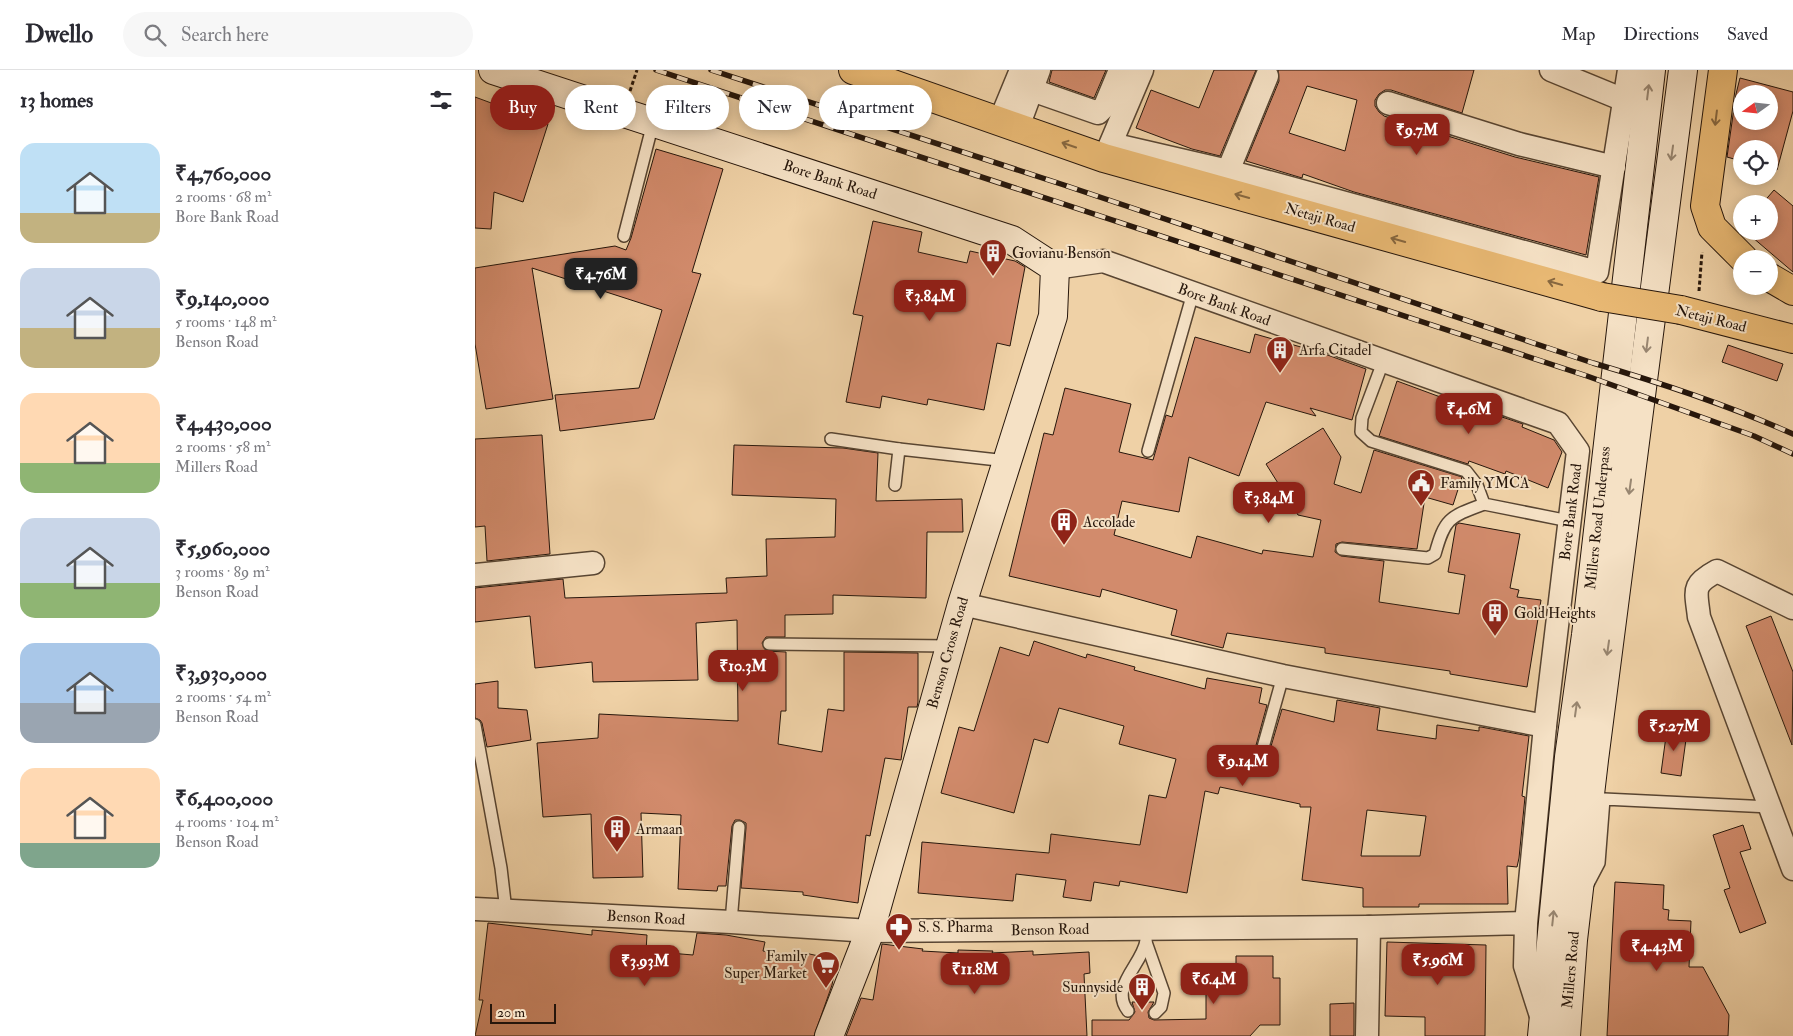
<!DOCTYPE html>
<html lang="en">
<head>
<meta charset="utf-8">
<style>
  body { margin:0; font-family:"IM FELL Double Pica",serif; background:#f7f7f7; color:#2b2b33; height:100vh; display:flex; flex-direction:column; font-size:19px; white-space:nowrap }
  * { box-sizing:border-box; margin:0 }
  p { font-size:16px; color:#7c7c81 }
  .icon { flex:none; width:28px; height:28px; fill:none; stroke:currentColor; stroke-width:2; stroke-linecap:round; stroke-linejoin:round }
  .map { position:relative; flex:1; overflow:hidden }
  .sheet { display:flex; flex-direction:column; background:#fff; width:475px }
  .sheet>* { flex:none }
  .banner { position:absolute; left:15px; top:15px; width:475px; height:45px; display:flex; gap:10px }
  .needle { width:32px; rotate:255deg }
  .controls { position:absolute; left:1258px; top:15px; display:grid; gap:10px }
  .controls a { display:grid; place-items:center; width:45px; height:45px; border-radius:50%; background:#fff; box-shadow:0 2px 12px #0003; font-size:25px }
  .scale { position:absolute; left:15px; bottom:12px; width:66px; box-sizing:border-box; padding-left:5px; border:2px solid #26160b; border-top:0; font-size:14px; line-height:18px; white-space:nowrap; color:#26160b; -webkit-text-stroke:4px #f5e1c5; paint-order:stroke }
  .price { position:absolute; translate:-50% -42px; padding:0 11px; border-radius:10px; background:#8f2418; color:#fff; font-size:16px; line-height:32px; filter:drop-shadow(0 1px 2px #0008) }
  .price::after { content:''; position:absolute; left:50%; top:30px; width:15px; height:11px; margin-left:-8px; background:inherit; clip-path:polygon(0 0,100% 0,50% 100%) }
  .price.selected { background:#222; color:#fff }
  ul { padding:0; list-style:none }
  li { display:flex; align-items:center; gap:15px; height:125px; padding:0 20px }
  li span { display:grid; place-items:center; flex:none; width:140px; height:100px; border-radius:15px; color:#555 }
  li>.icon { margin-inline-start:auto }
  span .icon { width:60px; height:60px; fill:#fffc; stroke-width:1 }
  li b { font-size:21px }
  h2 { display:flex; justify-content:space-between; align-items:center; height:60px; padding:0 20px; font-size:21px }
  .chip { padding:0 18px; border-radius:22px; background:#fff; box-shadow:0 2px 12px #0003; font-size:18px; line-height:45px }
  .chip.selected { background:#8f2418; color:#fff }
  header { display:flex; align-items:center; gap:30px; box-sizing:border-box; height:70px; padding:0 25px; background:#fff; border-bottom:1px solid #e1e1e2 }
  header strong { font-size:24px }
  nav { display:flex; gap:28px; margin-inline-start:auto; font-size:18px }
  .search { width:350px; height:45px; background:#f7f7f7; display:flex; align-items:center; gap:12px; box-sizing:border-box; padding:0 18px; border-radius:28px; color:#7c7c81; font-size:19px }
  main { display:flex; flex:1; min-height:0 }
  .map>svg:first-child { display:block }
  .building { fill:#d28b6c; stroke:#26160b; fill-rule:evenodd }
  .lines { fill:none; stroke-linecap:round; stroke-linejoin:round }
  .lane-casing { stroke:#584532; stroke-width:14 }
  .street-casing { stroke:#584532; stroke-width:25 }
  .secondary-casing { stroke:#26160b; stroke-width:30 }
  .primary-casing { stroke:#26160b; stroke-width:30 }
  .path { stroke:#26160b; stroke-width:3; stroke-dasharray:4 2.5; stroke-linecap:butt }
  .lane { stroke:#f5e1c5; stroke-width:11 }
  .street { stroke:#f5e1c5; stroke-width:22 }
  .secondary { stroke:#f5e1c5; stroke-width:28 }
  .primary { stroke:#e8b873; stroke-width:28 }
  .rail-casing { stroke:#26160b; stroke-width:5.5 }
  .rail { stroke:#f5e1c5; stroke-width:4; stroke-dasharray:11; stroke-linecap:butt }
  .primary-bridge-casing { stroke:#26160b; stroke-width:30; stroke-linecap:butt }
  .primary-bridge { stroke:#e8b873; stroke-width:28 }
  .oneway { stroke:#988671 }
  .oneway2 { stroke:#87673f }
  .labels { text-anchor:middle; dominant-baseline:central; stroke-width:4; stroke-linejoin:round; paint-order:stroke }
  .street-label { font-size:15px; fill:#26160b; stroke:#f5e1c5 }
  .poi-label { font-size:15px; fill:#26160b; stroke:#f5e1c5; text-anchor:start }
</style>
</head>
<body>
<header>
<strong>Dwello</strong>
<div class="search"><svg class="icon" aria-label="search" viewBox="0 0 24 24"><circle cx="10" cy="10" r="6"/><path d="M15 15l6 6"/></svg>Search here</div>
<nav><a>Map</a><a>Directions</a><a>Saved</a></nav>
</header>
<main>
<section class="sheet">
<h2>13 homes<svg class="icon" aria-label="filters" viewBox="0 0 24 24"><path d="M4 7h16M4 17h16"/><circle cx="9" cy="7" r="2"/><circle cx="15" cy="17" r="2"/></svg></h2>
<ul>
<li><span style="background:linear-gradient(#bfe0f5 70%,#c2b280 0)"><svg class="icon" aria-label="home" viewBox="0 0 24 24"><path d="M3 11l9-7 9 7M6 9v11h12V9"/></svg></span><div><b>₹4,760,000</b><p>2 rooms · 68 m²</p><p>Bore Bank Road</p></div></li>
<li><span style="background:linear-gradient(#c9d6e8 60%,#c2b280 0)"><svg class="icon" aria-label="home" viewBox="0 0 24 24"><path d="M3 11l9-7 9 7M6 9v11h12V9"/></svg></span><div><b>₹9,140,000</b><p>5 rooms · 148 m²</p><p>Benson Road</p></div></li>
<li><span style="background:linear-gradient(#ffd9b3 70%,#8fb573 0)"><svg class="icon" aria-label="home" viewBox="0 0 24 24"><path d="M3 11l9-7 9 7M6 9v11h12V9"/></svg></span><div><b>₹4,430,000</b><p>2 rooms · 58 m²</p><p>Millers Road</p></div></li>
<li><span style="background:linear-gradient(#c9d6e8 65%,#8fb573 0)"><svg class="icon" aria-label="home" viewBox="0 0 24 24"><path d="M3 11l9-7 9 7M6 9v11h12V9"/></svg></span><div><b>₹5,960,000</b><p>3 rooms · 89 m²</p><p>Benson Road</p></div></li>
<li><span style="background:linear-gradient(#a9c7e8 60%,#9aa5b1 0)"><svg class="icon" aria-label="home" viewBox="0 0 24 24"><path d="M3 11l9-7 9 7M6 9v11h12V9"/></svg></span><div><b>₹3,930,000</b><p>2 rooms · 54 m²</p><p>Benson Road</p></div></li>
<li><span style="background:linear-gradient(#ffd9b3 75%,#7fa58c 0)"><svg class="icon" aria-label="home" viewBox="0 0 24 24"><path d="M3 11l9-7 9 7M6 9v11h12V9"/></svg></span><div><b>₹6,400,000</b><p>4 rooms · 104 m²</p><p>Benson Road</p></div></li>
</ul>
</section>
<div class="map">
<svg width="1318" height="966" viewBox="0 0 1318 966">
  <rect width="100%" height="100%" fill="#efd1a6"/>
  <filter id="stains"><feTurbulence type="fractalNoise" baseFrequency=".004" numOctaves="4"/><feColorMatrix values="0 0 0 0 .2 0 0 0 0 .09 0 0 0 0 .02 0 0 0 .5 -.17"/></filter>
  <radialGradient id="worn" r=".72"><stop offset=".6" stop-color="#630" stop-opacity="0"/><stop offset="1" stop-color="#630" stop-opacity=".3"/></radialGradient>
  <g class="building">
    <polygon points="577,0 631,0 619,28 574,12"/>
    <polygon points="739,0 781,0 745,86 717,79 661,58 676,20 724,38"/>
    <path d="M 803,0 L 999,0 L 987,43 L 916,20 L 910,20 L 904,24 L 900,30 L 900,36 L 904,42 L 909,46 L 1040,87 L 1124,107 L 1111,185 L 879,122 L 828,104 L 827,108 L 771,91 L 804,11 ZM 832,16 L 882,30 L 870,81 L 814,63 Z"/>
    <path d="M 1265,8 L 1318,22 L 1318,41 L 1302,100 L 1294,98 L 1294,79 L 1266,79 L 1266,91 L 1252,87 L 1261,24 ZM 1266,24 L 1294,24 L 1294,51 L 1266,51 Z"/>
    <polygon points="0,27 73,54 48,132 19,122 16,159 0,158"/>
    <polygon points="181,79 248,99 217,202 226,204 179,349 85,361 80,325 164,318 187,240 57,198 78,329 11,339 0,274 0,198 140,176 151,180 156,168"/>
    <polygon points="1299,120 1318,136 1318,202 1270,161 1294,161 1294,134 1287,134"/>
    <polygon points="398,151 447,162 443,182 492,193 495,181 540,191 550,197 535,276 522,273 509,340 453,329 452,335 407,326 405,338 371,332 388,246 378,244"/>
    <polygon points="780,264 847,283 891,299 877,350 835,338 841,346 791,332 764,406 714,387 704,442 647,431 639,465 716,488 722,466 787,484 788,480 838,487 846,450 823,445 791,394 848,358 866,387 859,414 886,423 899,380 987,407 978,435 950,427 942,479 867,472 861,474 860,482 866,486 909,491 904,532 984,544 990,505 973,502 981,455 984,453 1045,464 1035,518 1044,520 1042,527 1066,530 1052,617 975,604 975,601 850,583 850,578 752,563 748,578 696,565 702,540 627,519 625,527 534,506 569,363 578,365 590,318 656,334 644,382 678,390 691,345 697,347 720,267 775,283"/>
    <polygon points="1253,275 1308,294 1302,311 1247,292"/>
    <polygon points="922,311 1014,345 1015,343 1048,354 1047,357 1079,370 1087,382 1073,418 1031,401 1030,404 994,391 993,394 904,366"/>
    <polygon points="67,365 75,484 12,491 10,456 0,457 0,369"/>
    <polygon points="259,375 368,378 403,383 401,431 487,429 488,462 452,462 451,528 358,525 358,544 310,545 310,567 291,567 287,573 291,581 311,582 311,641 306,641 303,674 347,682 353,639 369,641 369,582 443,583 443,632 442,637 433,637 426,690 410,688 395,766 391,765 383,833 328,825 328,822 266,818 271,758 271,753 265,750 260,750 257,756 251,816 243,816 242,821 203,819 206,745 166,743 168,807 118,808 116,744 68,747 62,673 123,668 124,644 263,651 262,550 221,553 223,610 118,612 117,592 60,598 55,546 0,552 0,518 88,509 90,528 252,523 251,508 292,506 291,469 360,467 361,429 257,425"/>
    <polygon points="1296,546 1318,602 1317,675 1271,556"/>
    <path d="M 559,571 L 611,588 L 612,584 L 660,597 L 659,600 L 730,619 L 732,608 L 787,618 L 784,633 L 792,635 L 780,679 L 781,686 L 785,688 L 792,687 L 794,683 L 807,639 L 859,652 L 862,630 L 905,638 L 902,660 L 961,669 L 962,655 L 1004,661 L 1004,657 L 1006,657 L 1054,666 L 1047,726 L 1050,727 L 1044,788 L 1042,797 L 1032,796 L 1033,834 L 944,834 L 944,837 L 888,837 L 888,818 L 827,810 L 836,737 L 825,737 L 825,734 L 745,717 L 743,724 L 730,721 L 712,823 L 645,811 L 644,816 L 619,812 L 616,831 L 588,827 L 591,810 L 541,804 L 538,831 L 443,823 L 447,772 L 574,783 L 576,764 L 665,775 L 674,725 L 691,728 L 701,689 L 644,674 L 649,656 L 584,638 L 573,673 L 559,669 L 539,743 L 466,723 L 484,657 L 499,661 L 525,577 L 554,586 ZM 892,740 L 951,746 L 945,786 L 886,786 Z"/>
    <polygon points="23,611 23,638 52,640 56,670 12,677 7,653 5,650 0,648 0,614"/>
    <polygon points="1192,659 1212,662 1206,706 1186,703"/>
    <polygon points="1268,755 1276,779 1265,782 1291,853 1265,863 1249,820 1255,818 1238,765"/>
    <polygon points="1140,812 1189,815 1188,839 1194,840 1193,850 1216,851 1214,897 1228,897 1254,945 1253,966 1132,966"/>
    <polygon points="13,853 117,865 117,860 172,865 171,881 218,885 222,863 251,865 290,872 288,881 329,888 330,883 362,890 357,915 339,966 0,966 8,930 4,930"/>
    <polygon points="912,872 1011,875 1010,966 950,966 950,947 910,946"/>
    <polygon points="407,874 448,879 447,881 483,883 483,880 518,881 517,883 558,881 558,885 614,882 615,903 609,904 612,966 371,966 386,928 398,930"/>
    <polygon points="761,886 798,886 798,908 805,908 805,955 785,955 775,966 617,966 617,950 654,950 660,942 657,932 679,932 673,942 674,948 679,950 731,949 731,895 761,895"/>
    <polygon points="879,933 879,966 855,966 855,934"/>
  </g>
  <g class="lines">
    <defs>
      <g id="lane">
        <polyline points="149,166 178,53"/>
        <polyline points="908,292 887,348 886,362 896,371 991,401 1002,415 1009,434 1094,451"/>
        <polyline points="356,369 424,379"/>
        <polyline points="673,381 718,223"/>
        <polyline points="420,415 424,379 532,391"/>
        <path d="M 867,479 L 953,488 L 960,484 C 970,448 974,447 1009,434"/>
        <polyline points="294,574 475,576"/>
        <polyline points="0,655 26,798 31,841"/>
        <polyline points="787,681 808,606"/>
        <polyline points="1113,814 1124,793 1129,729 1295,737"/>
        <polyline points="256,852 264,757"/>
        <polyline points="671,872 689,923 686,937 680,943"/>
        <path d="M 653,941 C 634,917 667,895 671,871 C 671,867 671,863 671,859"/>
      </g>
      <g id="street">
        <polyline points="1076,0 1149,30"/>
        <polyline points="557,20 623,43 630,36 645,0"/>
        <polyline points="913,33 1044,74 1139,97"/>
        <polyline points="525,51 546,0"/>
        <polyline points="543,57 564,0"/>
        <polyline points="636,74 753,101 1122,202 1154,0"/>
        <polyline points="630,87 667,0"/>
        <polyline points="753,101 792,6"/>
        <polyline points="580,198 628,191 1083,353 1103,381 1070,656 1051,853"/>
        <polyline points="0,505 118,493"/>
        <polyline points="487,534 808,606 1070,656"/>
        <path d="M 1318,538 L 1242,501 C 1216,515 1221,520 1224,547 L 1318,799"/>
        <polyline points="0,839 256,852 395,861 894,857 1051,853 1050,896 1066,946"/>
        <polyline points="892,966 894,857"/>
      </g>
      <g id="secondary">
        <polyline points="18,0 537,170 580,198 578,246 487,534 395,861 354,966"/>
        <polyline points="1067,966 1094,687 1111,565 1176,0"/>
        <polyline points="1091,966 1098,870 1119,690 1208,0"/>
      </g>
      <g id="primary">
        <polyline points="378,0 629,88 1127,227"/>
        <polyline points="1248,0 1230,136 1237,157 1269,189"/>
        <polyline points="1294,207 1318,221"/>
        <polyline points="1206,240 1318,269"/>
      </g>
    </defs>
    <use href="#lane" class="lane-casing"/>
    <use href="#street" class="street-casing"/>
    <use href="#secondary" class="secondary-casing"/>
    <use href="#primary" class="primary-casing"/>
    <g class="path">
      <polyline points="155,21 162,0"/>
      <polyline points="1224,221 1227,182"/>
    </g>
    <use href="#lane" class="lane"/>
    <use href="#street" class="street"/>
    <use href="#secondary" class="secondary"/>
    <use href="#primary" class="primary"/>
    <defs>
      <g id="rail">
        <polyline points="181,0 1112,306 1279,366 1318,384"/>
        <path d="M 236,0 L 589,115 L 1118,293 C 1186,313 1253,335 1318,364"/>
      </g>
    </defs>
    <use href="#rail" class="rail-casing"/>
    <use href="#rail" class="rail"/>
    <defs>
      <polyline id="primary-bridge" points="1127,227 1206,240"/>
    </defs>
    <use href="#primary-bridge" class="primary-bridge-casing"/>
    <use href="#primary-bridge" class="primary-bridge"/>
  </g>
  <defs><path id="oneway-shaft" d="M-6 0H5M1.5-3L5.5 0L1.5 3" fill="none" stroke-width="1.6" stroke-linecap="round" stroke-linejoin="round" transform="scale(1.25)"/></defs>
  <g class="oneway">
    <use href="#oneway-shaft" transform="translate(1173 22) rotate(-83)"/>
    <use href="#oneway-shaft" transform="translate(1197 83) rotate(98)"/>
    <use href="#oneway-shaft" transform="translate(1172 275) rotate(97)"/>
    <use href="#oneway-shaft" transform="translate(1155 417) rotate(98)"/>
    <use href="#oneway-shaft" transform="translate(1133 578) rotate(98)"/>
    <use href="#oneway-shaft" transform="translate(1101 639) rotate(-82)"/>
    <use href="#oneway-shaft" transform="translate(1078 848) rotate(-84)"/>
  </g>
  <g class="oneway2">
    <use href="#oneway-shaft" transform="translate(1241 48) rotate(97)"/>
    <use href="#oneway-shaft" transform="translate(594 75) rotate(-161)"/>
    <use href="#oneway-shaft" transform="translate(767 126) rotate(-164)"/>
    <use href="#oneway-shaft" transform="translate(923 170) rotate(-164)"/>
    <use href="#oneway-shaft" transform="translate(1080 213) rotate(-164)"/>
  </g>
  <defs>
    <symbol id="building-pin" viewBox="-11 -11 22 30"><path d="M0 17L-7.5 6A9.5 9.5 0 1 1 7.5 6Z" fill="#8f2418" stroke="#f5e1c5"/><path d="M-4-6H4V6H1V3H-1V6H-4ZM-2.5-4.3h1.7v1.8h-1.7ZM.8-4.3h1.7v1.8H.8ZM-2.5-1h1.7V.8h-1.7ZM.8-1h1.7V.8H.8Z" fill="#fff"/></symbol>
    <symbol id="civic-pin" viewBox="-11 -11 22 30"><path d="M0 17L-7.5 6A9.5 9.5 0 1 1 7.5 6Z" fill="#8f2418" stroke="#f5e1c5"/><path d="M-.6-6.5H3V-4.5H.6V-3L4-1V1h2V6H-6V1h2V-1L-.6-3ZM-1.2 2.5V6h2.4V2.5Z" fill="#fff"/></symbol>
    <symbol id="pharmacy-pin" viewBox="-11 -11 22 30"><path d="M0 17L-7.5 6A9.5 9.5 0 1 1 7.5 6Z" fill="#8f2418" stroke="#f5e1c5"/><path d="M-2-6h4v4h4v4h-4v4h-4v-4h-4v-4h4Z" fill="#fff"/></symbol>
    <symbol id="supermarket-pin" viewBox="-11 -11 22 30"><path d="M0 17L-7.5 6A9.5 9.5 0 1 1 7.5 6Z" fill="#8f2418" stroke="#f5e1c5"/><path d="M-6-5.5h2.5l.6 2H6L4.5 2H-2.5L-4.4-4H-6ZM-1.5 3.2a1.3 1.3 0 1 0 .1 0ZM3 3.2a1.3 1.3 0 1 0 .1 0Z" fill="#fff"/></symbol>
  </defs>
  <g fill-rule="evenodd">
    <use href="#building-pin" x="502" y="167" width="32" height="43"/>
    <use href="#building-pin" x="789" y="264" width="32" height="43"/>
    <use href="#civic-pin" x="930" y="397" width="32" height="43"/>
    <use href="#building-pin" x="573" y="436" width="32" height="43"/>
    <use href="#building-pin" x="1004" y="527" width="32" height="43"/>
    <use href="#building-pin" x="126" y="743" width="32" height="43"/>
    <use href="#pharmacy-pin" x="408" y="841" width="32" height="43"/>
    <use href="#supermarket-pin" x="335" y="879" width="32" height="43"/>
    <use href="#building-pin" x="651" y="901" width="32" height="43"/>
  </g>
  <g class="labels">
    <g class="street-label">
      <text transform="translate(355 110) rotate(18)">Bore Bank Road</text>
      <text transform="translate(845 148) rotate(16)">Netaji Road</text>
      <text transform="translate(749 235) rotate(20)">Bore Bank Road</text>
      <text transform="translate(1236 249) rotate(14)">Netaji Road</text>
      <text transform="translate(1096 442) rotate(-83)">Bore Bank Road</text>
      <text transform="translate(1123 448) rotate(-84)">Millers Road Underpass</text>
      <text transform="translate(473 583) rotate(-74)">Benson Cross Road</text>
      <text transform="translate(171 848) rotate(3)">Benson Road</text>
      <text transform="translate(575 860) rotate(-1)">Benson Road</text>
      <text transform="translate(1096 900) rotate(-85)">Millers Road</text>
    </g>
    <g class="poi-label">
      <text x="537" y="183">Govianu Benson</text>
      <text x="824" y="280">Arfa Citadel</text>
      <text x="965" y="413">Family YMCA</text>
      <text x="608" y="452">Accolade</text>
      <text x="1039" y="543">Gold Heights</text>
      <text x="161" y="759">Armaan</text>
      <text x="443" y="857">S. S. Pharma</text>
      <text x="332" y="886" text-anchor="end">Family<tspan x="332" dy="17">Super Market</tspan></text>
      <text x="648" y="917" text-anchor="end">Sunnyside</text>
    </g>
  </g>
  <rect width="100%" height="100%" filter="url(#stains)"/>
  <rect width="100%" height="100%" fill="url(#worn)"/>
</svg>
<div class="controls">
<a><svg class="needle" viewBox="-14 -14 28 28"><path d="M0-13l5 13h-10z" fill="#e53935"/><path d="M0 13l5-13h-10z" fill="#7c7c81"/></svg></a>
<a><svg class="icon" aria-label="locate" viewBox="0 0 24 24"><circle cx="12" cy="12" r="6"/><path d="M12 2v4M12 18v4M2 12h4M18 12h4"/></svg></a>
<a>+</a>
<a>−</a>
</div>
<div class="scale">20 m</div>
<b class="price" style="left:942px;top:86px">₹9.7M</b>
<b class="price selected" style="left:126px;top:230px">₹4.76M</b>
<b class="price" style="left:455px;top:252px">₹3.84M</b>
<b class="price" style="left:994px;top:365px">₹4.6M</b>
<b class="price" style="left:794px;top:454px">₹3.84M</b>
<b class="price" style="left:268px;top:622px">₹10.3M</b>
<b class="price" style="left:1199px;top:682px">₹5.27M</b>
<b class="price" style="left:768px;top:717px">₹9.14M</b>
<b class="price" style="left:1182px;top:902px">₹4.43M</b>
<b class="price" style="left:963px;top:916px">₹5.96M</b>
<b class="price" style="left:170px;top:917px">₹3.93M</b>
<b class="price" style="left:500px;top:925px">₹11.8M</b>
<b class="price" style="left:739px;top:935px">₹6.4M</b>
<div class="banner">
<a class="chip selected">Buy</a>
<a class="chip">Rent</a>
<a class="chip">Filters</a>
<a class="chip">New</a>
<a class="chip">Apartment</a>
</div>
</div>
</main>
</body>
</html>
